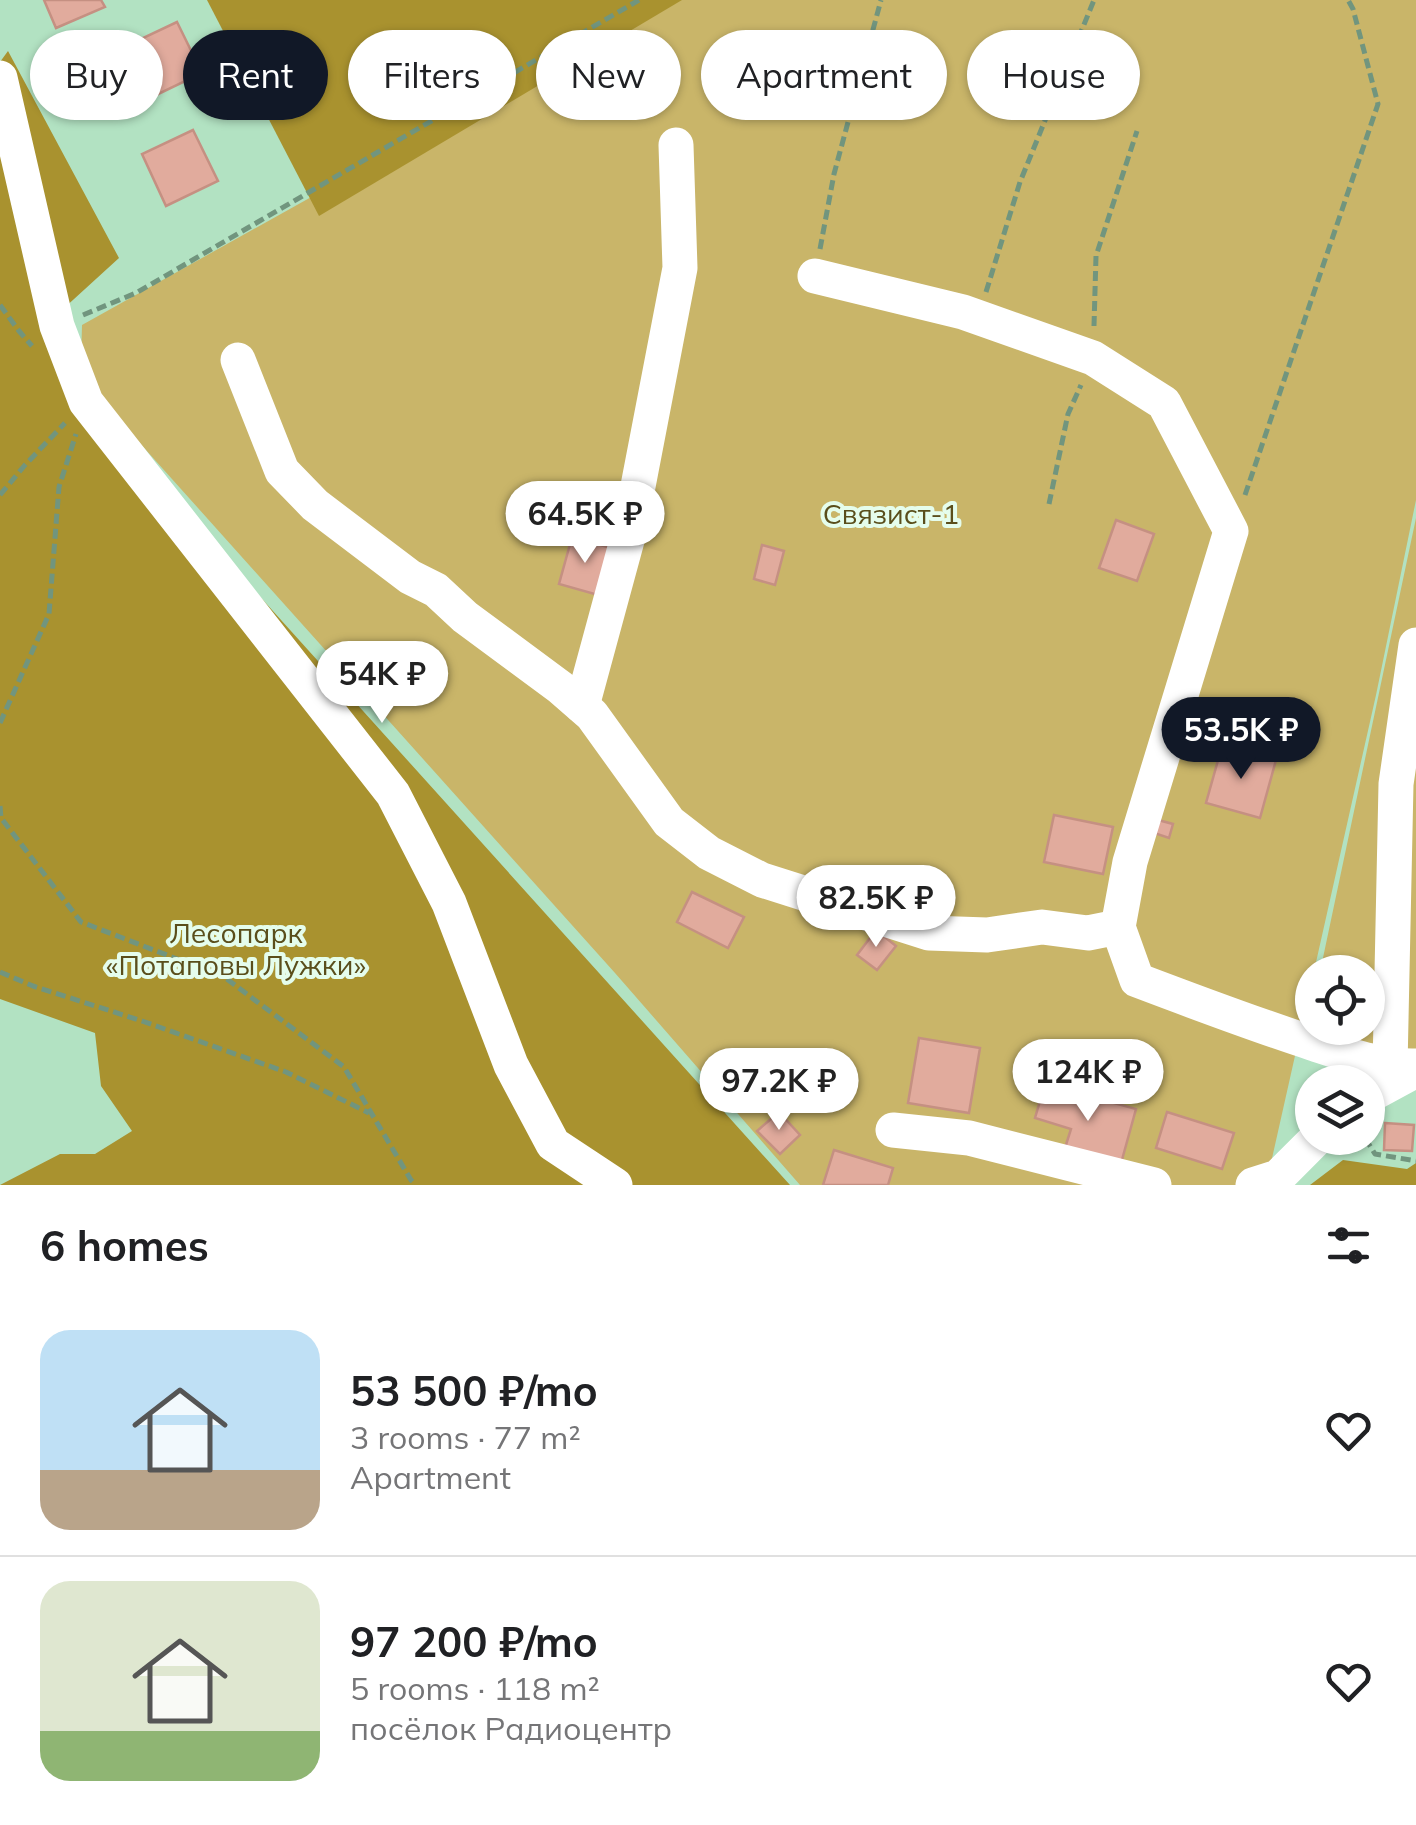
<!DOCTYPE html>
<html lang="en">
<head>
<meta charset="utf-8">
<style>
  body { margin:0; font-family:Mulish,sans-serif; background:#f6f6f6; color:#202124; height:100vh; display:flex; flex-direction:column; font-size:38px; white-space:nowrap }
  * { box-sizing:border-box; margin:0 }
  p { font-size:32px; color:#757577 }
  .icon { flex:none; width:55px; height:55px; fill:none; stroke:currentColor; stroke-width:2; stroke-linecap:round; stroke-linejoin:round }
  .map { position:relative; height:1185px; overflow:hidden }
  .sheet { display:flex; flex-direction:column; background:#fff; flex:1 }
  .sheet>* { flex:none }
  .hud { position:absolute; left:30px; top:30px; width:1358px; height:90px; display:flex; gap:20px }
  .tools { position:absolute; left:1295px; top:955px; display:grid; gap:20px }
  .tools a { display:grid; place-items:center; width:90px; height:90px; border-radius:50%; background:#fff; box-shadow:0 2px 8px #0004; font-size:50px }
  .price { position:absolute; translate:-50% -85px; padding:0 22px; border-radius:35px; background:#fff; color:#222; font-size:32px; line-height:65px; filter:drop-shadow(0 2px 5px #0008) }
  .price::after { content:''; position:absolute; left:50%; top:60px; width:30px; height:22px; margin-left:-15px; background:inherit; clip-path:polygon(0 0,100% 0,50% 100%) }
  .price.selected { background:#111827; color:#fff }
  ul { padding:0; list-style:none }
  li { display:flex; align-items:center; gap:30px; height:250px; padding:0 40px }
  li+li { border-top:2px solid #e0e0e0 }
  li span { display:grid; place-items:center; flex:none; width:280px; height:200px; border-radius:30px; color:#555 }
  li>.icon { margin-inline-start:auto }
  span .icon { width:120px; height:120px; fill:#fffc; stroke-width:1 }
  li b { font-size:42px }
  h2 { display:flex; justify-content:space-between; align-items:center; height:120px; padding:0 40px; font-size:42px }
  .tag { padding:0 35px; border-radius:45px; background:#fff; box-shadow:0 2px 8px #0004; font-size:35px; line-height:90px }
  .tag.selected { background:#111827; color:#fff }
  .map>svg:first-child { display:block }
  .green { fill:#c9b569 }
  .forest { fill:#a9922f }
  .building { fill:#e1ab9d; stroke:#c59082; stroke-width:2.5 }
  .lines { fill:none; stroke-linecap:round; stroke-linejoin:round }
  .path { stroke:#71957e; stroke-width:5; stroke-dasharray:10 5; stroke-linecap:butt }
  .minor { stroke:#fff; stroke-width:35 }
  .labels { text-anchor:middle; dominant-baseline:central; stroke-width:8; stroke-linejoin:round; paint-order:stroke }
  .park-label { font-size:28px; fill:#5a4e1b; stroke:#e5fdec }
</style>
</head>
<body>
<div class="map">
<svg width="1416" height="1185" viewBox="0 0 1416 1185">
  <rect width="100%" height="100%" fill="#b2e2c2"/>
  <g class="green">
    <polygon points="664,0 1416,0 1416,500 1376,695 1266,1185 800,1185 615,973 111,411 81,362 82,325"/>
    <polygon points="1416,518 1416,1057 1307,1031 1312,1007 1312,1028 1368,1028 1368,972 1320,972"/>
  </g>
  <g class="forest">
    <polygon points="207,0 682,0 319,216"/>
    <polygon points="8,51 119,258 51,320 110,430 790,1185 0,1185 60,1154 95,1154 132,1131 101,1086 95,1033 0,999 0,62"/>
    <polygon points="1343,1160 1407,1169 1416,1163 1416,1185 1310,1185"/>
  </g>
  <g class="building">
    <polygon points="44,0 101,0 105,7 56,28"/>
    <polygon points="177,22 202,73 150,98 126,46"/>
    <polygon points="193,130 218,181 166,206 142,154"/>
    <polygon points="1116,520 1154,534 1137,581 1099,568"/>
    <polygon points="572,537 611,548 598,595 559,584"/>
    <polygon points="762,545 784,551 775,585 754,579"/>
    <polygon points="1222,746 1276,760 1260,818 1206,803"/>
    <polygon points="1054,815 1113,827 1103,874 1044,862"/>
    <polygon points="1158,820 1173,824 1169,838 1154,833"/>
    <polygon points="692,892 744,917 728,948 677,922"/>
    <polygon points="876,930 896,946 877,970 857,955"/>
    <polygon points="919,1038 980,1048 969,1113 908,1103"/>
    <polygon points="1045,1084 1136,1109 1120,1167 1064,1151 1071,1129 1035,1118"/>
    <polygon points="779,1112 800,1135 780,1154 757,1131"/>
    <polygon points="1167,1112 1234,1133 1222,1169 1156,1148"/>
    <polygon points="1385,1123 1414,1125 1412,1151 1384,1150"/>
    <polygon points="834,1150 893,1168 888,1185 823,1185"/>
  </g>
  <g class="lines">
    <g class="path">
      <polyline points="820,249 834,174 881,0"/>
      <polyline points="986,292 1020,182 1094,0"/>
      <polyline points="0,305 19,331 32,346"/>
      <polyline points="83,315 136,293 639,0"/>
      <polyline points="1094,326 1096,256 1137,131"/>
      <polyline points="0,495 25,465 65,423"/>
      <polyline points="1245,495 1378,104 1353,9 1348,0"/>
      <polyline points="1049,504 1068,414 1081,385"/>
      <polyline points="0,723 49,614 59,487 76,434"/>
      <polyline points="0,806 1,818 81,922 224,977 344,1067 411,1180 416,1185"/>
      <polyline points="0,972 33,986 142,1021 286,1072 369,1113"/>
      <polyline points="1365,1138 1375,1154 1416,1161"/>
    </g>
    <g class="minor">
      <polyline points="0,78 57,326 86,402 393,794 449,903 511,1065 553,1144 615,1185"/>
      <path d="M 815,276 L 963,312 L 1093,358 L 1164,403 L 1231,531 L 1130,862 L 1118,927 L 1137,980 C 1195,1002 1253,1024 1312,1043 C 1346,1054 1380,1067 1416,1066"/>
      <polyline points="238,360 282,471 315,505 410,577 436,590 465,617 561,688 592,715 669,822 709,853 762,880 929,933 987,935 1042,927 1088,933 1118,927"/>
      <polyline points="582,706 629,533 680,268 676,145"/>
      <polyline points="1390,1067 1396,784 1416,645"/>
      <polyline points="1368,1096 1416,1070"/>
      <polyline points="893,1130 969,1138 1154,1185"/>
      <polyline points="1253,1185 1278,1177 1317,1138"/>
    </g>
  </g>
  <g class="labels">
    <g class="park-label">
      <text x="891" y="513">Связист-1</text>
      <text x="236" y="932">Лесопарк<tspan x="236" dy="32">«Потаповы Лужки»</tspan></text>
    </g>
  </g>
</svg>
<div class="tools">
<a><svg class="icon" aria-label="locate" viewBox="0 0 24 24"><circle cx="12" cy="12" r="6"/><path d="M12 2v4M12 18v4M2 12h4M18 12h4"/></svg></a>
<a><svg class="icon" aria-label="layers" viewBox="0 0 24 24"><path d="M12 4l9 5-9 5-9-5zM3 14l9 5 9-5"/></svg></a>
</div>
<b class="price" style="left:585px;top:566px">64.5K ₽</b>
<b class="price" style="left:382px;top:726px">54K ₽</b>
<b class="price selected" style="left:1241px;top:782px">53.5K ₽</b>
<b class="price" style="left:876px;top:950px">82.5K ₽</b>
<b class="price" style="left:1088px;top:1124px">124K ₽</b>
<b class="price" style="left:779px;top:1133px">97.2K ₽</b>
<div class="hud">
<a class="tag">Buy</a>
<a class="tag selected">Rent</a>
<a class="tag">Filters</a>
<a class="tag">New</a>
<a class="tag">Apartment</a>
<a class="tag">House</a>
</div>
</div>
<section class="sheet">
<h2>6 homes<svg class="icon" aria-label="filters" viewBox="0 0 24 24"><path d="M4 7h16M4 17h16"/><circle cx="9" cy="7" r="2"/><circle cx="15" cy="17" r="2"/></svg></h2>
<ul>
<li><span style="background:linear-gradient(#bfe0f5 70%,#b9a48a 0)"><svg class="icon" aria-label="home" viewBox="0 0 24 24"><path d="M3 11l9-7 9 7M6 9v11h12V9"/></svg></span><div><b>53 500 ₽/mo</b><p>3 rooms · 77 m²</p><p>Apartment</p></div><svg class="icon" aria-label="heart" viewBox="0 0 24 24"><path d="M12 20l-8-8c-3-5 5-10 8-4 3-6 11-1 8 4z"/></svg></li>
<li><span style="background:linear-gradient(#dfe7d0 75%,#8fb573 0)"><svg class="icon" aria-label="home" viewBox="0 0 24 24"><path d="M3 11l9-7 9 7M6 9v11h12V9"/></svg></span><div><b>97 200 ₽/mo</b><p>5 rooms · 118 m²</p><p>посёлок Радиоцентр</p></div><svg class="icon" aria-label="heart" viewBox="0 0 24 24"><path d="M12 20l-8-8c-3-5 5-10 8-4 3-6 11-1 8 4z"/></svg></li>
</ul>
</section>
</body>
</html>
